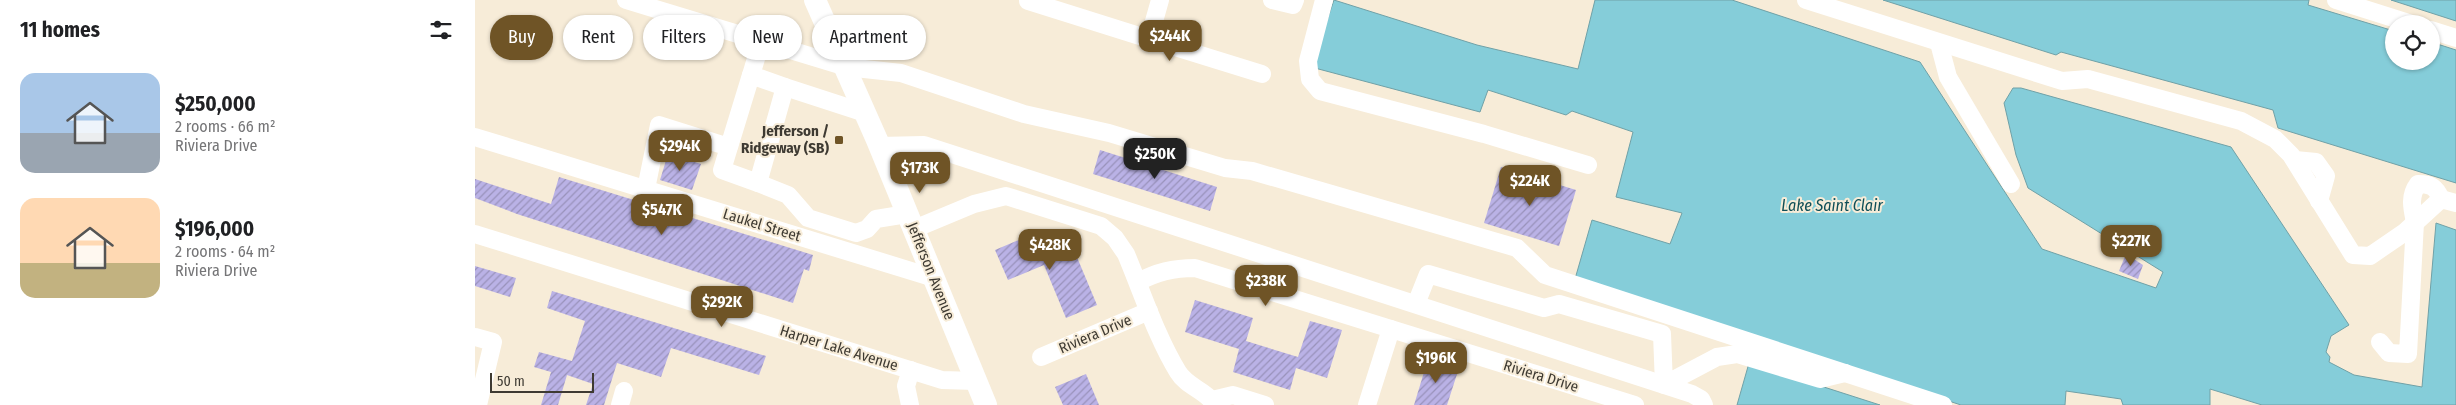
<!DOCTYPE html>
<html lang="en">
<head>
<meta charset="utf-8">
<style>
  body { margin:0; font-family:"Fira Sans Condensed",sans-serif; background:#f2f2f2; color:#202124; height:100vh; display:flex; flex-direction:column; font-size:19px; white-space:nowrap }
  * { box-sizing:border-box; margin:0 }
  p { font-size:16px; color:#757577 }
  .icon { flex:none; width:28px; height:28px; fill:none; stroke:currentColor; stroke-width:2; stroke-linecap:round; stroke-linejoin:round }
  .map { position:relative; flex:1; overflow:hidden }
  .details { display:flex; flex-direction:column; background:#fff; width:475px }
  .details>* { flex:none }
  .top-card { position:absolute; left:15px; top:15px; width:475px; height:45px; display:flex; gap:10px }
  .buttons { position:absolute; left:1910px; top:15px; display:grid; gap:10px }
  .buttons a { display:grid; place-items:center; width:55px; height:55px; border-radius:50%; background:#fff; box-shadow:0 1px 4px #0004; font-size:25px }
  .scale { position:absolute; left:15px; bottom:12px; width:104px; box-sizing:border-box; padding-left:5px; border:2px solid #3e3a32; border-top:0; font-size:14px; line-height:18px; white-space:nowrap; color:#3e3a32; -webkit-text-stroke:4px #f7ecd8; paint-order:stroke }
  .price { position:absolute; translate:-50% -42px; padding:0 11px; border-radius:10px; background:#6f5426; color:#fff; font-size:16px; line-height:32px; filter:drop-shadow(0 1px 2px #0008) }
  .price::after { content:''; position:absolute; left:50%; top:30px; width:15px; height:11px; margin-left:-8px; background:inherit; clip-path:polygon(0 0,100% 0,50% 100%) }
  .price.current { background:#222; color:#fff }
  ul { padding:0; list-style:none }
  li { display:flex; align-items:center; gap:15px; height:125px; padding:0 20px }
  li span { display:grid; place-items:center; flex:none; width:140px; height:100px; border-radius:15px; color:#555 }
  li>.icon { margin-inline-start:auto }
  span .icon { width:60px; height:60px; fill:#fffc; stroke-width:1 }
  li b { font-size:21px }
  h2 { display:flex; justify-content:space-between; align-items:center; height:60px; padding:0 20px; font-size:21px }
  .pill { padding:0 18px; border-radius:22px; background:#fff; box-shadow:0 1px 4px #0004; font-size:18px; line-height:45px }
  .pill.current { background:#6f5426; color:#fff }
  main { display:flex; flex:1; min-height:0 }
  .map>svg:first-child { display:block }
  .water { fill:#85cdd9; stroke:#70a1a7 }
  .building { fill:url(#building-hatch) }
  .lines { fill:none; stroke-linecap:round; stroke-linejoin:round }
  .minor { stroke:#fff; stroke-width:18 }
  .major { stroke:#fff; stroke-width:22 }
  .poi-dot { fill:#6f5426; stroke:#f7ecd8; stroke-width:2 }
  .labels { text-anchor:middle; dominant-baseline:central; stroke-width:4; stroke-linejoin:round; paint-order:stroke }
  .poi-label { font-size:15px; font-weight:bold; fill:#3e3a32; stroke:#f7ecd8; text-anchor:end }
  .street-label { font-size:15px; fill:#3e3a32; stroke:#f7ecd8 }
  .water-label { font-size:16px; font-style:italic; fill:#0e4e57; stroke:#f7ecd8 }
</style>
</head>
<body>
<main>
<section class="details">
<h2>11 homes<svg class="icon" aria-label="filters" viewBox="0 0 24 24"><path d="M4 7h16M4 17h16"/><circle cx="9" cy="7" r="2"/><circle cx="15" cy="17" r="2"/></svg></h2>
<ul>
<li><span style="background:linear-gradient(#a9c7e8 60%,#9aa5b1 0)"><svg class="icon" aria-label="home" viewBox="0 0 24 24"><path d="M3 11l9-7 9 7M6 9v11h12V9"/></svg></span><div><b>$250,000</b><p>2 rooms · 66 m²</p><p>Riviera Drive</p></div></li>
<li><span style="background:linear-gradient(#ffd9b3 65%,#c2b280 0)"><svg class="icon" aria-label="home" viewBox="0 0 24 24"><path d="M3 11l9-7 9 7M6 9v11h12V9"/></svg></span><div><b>$196,000</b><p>2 rooms · 64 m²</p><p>Riviera Drive</p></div></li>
</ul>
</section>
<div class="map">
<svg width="1981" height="405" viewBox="0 0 1981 405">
  <defs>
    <pattern id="building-hatch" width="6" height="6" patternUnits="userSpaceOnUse" patternTransform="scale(1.25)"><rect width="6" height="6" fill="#bab2e6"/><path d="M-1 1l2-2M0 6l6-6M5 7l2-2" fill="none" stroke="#9992bb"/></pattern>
  </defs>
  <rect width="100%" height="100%" fill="#f7ecd8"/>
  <g class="water">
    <polygon points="859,0 1002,45 1103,69 1120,0 1257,0 1445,62 1567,249 1681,288 1688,272 1553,188 1541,155 1529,103 1538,88 1546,88 1756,147 1874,325 1856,336 1851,352 1855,357 1854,362 1879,375 1947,387 1961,223 1981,230 1981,405 1787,405 1735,389 1735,405 1648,405 1646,399 1591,391 1590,405 1486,405 1100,279 1117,220 1195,244 1207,213 1141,197 1158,132 1097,111 1091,115 1013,90 1005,112 836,67"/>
    <polygon points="1408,0 1834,0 1833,5 1919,31 1919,61 1956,61 1956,42 1981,50 1981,183 1803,128 1798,110 1586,52 1581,55"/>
    <polygon points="1916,0 1981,0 1981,21"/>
    <polygon points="1274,363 1405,405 1262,405"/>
  </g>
  <g class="building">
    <polygon points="625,150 742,187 735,211 618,174"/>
    <polygon points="193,154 226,164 217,190 185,180"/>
    <polygon points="1026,167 1101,190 1084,246 1009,223"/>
    <polygon points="84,177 338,255 334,271 329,269 318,303 42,214 0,198 0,179 76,204"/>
    <polygon points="565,231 577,259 599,250 622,305 591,318 569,265 533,280 520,250"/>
    <polygon points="1651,254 1668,265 1663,279 1644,271"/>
    <polygon points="0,266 41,278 35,297 0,286"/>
    <polygon points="77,291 291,356 284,375 196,348 186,377 142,363 129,405 111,405 118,384 92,375 83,405 66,405 76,372 59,367 64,352 97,361 110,321 72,308"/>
    <polygon points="720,300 778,318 771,341 823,357 835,321 867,330 852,378 821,368 815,390 758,372 764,349 710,332"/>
    <polygon points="953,359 984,368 972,405 939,405"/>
    <polygon points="611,374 624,405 588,405 580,387"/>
  </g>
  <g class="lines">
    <g class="minor">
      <polyline points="151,0 371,67 426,73 549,114 634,133 750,168 777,171 1042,248 1070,275 1468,405"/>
      <polyline points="685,0 674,39 787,74"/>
      <polyline points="797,0 818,5 820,0"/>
      <polyline points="849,0 833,61 835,79 845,91 1009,134 1113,165"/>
      <polyline points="1331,0 1587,81 1613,79 1766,121 1800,139 1816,155 1878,255 1895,256 1930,232 1966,199 1981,203"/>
      <polyline points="1861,0 1937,24"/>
      <polyline points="553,1 674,39"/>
      <polyline points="1956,30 1981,38"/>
      <polyline points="1464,43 1473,77 1536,184"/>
      <polyline points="276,75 286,42"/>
      <polyline points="310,87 390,113"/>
      <polyline points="0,137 459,278"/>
      <polyline points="404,146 449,145 1217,394 1226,399 1229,405"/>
      <polyline points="1820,160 1841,162 1851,176 1844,201"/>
      <polyline points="283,183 313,195 333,218 381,233 392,229 401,219 432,214"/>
      <polyline points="171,189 184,125 254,147 247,170 283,183 310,87 276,75 254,147"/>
      <path d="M 439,229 L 499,204 L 531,196 L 626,226 L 640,238 L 651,254 C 667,292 682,338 703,372 C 712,387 732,391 740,405"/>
      <polyline points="0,234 467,380 501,381"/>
      <path d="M 663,282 C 682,272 698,268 720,268 L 916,329"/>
      <polyline points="941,304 953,274 1069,308 1084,304 1187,334 1189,385 1242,357 1262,354 1345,379 1370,373"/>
      <polyline points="0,337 18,342 3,405"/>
      <path d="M 1905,342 L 1914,353 L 1933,354 L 1940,222 C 1937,208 1934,196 1943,184 C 1956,184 1961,187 1966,199"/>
      <polyline points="566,357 674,311"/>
      <polyline points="737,400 758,395 790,405"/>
      <polyline points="145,405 149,391"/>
      <polyline points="435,405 431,386 436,370"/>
      <polyline points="892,405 916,329 1160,405"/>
    </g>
    <polyline class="major" points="340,0 402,140 511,405"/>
  </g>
  <rect class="poi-dot" x="359" y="135" width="10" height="10" rx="2.5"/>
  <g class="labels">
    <g class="poi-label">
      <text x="354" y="131">Jefferson /<tspan x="354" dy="17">Ridgeway (SB)</tspan></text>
    </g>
    <g class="street-label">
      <text transform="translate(287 225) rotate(17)">Laukel Street</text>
      <text transform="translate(456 271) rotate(68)">Jefferson Avenue</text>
      <text transform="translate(620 334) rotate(-23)">Riviera Drive</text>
      <text transform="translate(364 348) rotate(17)">Harper Lake Avenue</text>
      <text transform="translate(1066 376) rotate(17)">Riviera Drive</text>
    </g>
    <g class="water-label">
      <text x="1357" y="205">Lake Saint Clair</text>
    </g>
  </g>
</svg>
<div class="buttons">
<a><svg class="icon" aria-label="locate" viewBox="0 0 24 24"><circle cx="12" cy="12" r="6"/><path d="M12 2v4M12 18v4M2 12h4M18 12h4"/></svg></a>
</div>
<div class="scale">50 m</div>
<b class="price" style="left:695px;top:62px">$244K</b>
<b class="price" style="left:205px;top:172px">$294K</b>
<b class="price current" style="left:680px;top:180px">$250K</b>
<b class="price" style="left:445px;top:194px">$173K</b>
<b class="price" style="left:1055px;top:207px">$224K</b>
<b class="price" style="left:187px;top:236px">$547K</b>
<b class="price" style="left:1656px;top:267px">$227K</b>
<b class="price" style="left:575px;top:271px">$428K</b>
<b class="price" style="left:791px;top:307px">$238K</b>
<b class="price" style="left:247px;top:328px">$292K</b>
<b class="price" style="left:961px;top:384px">$196K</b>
<div class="top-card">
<a class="pill current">Buy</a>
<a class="pill">Rent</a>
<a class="pill">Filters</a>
<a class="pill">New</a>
<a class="pill">Apartment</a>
</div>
</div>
</main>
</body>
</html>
